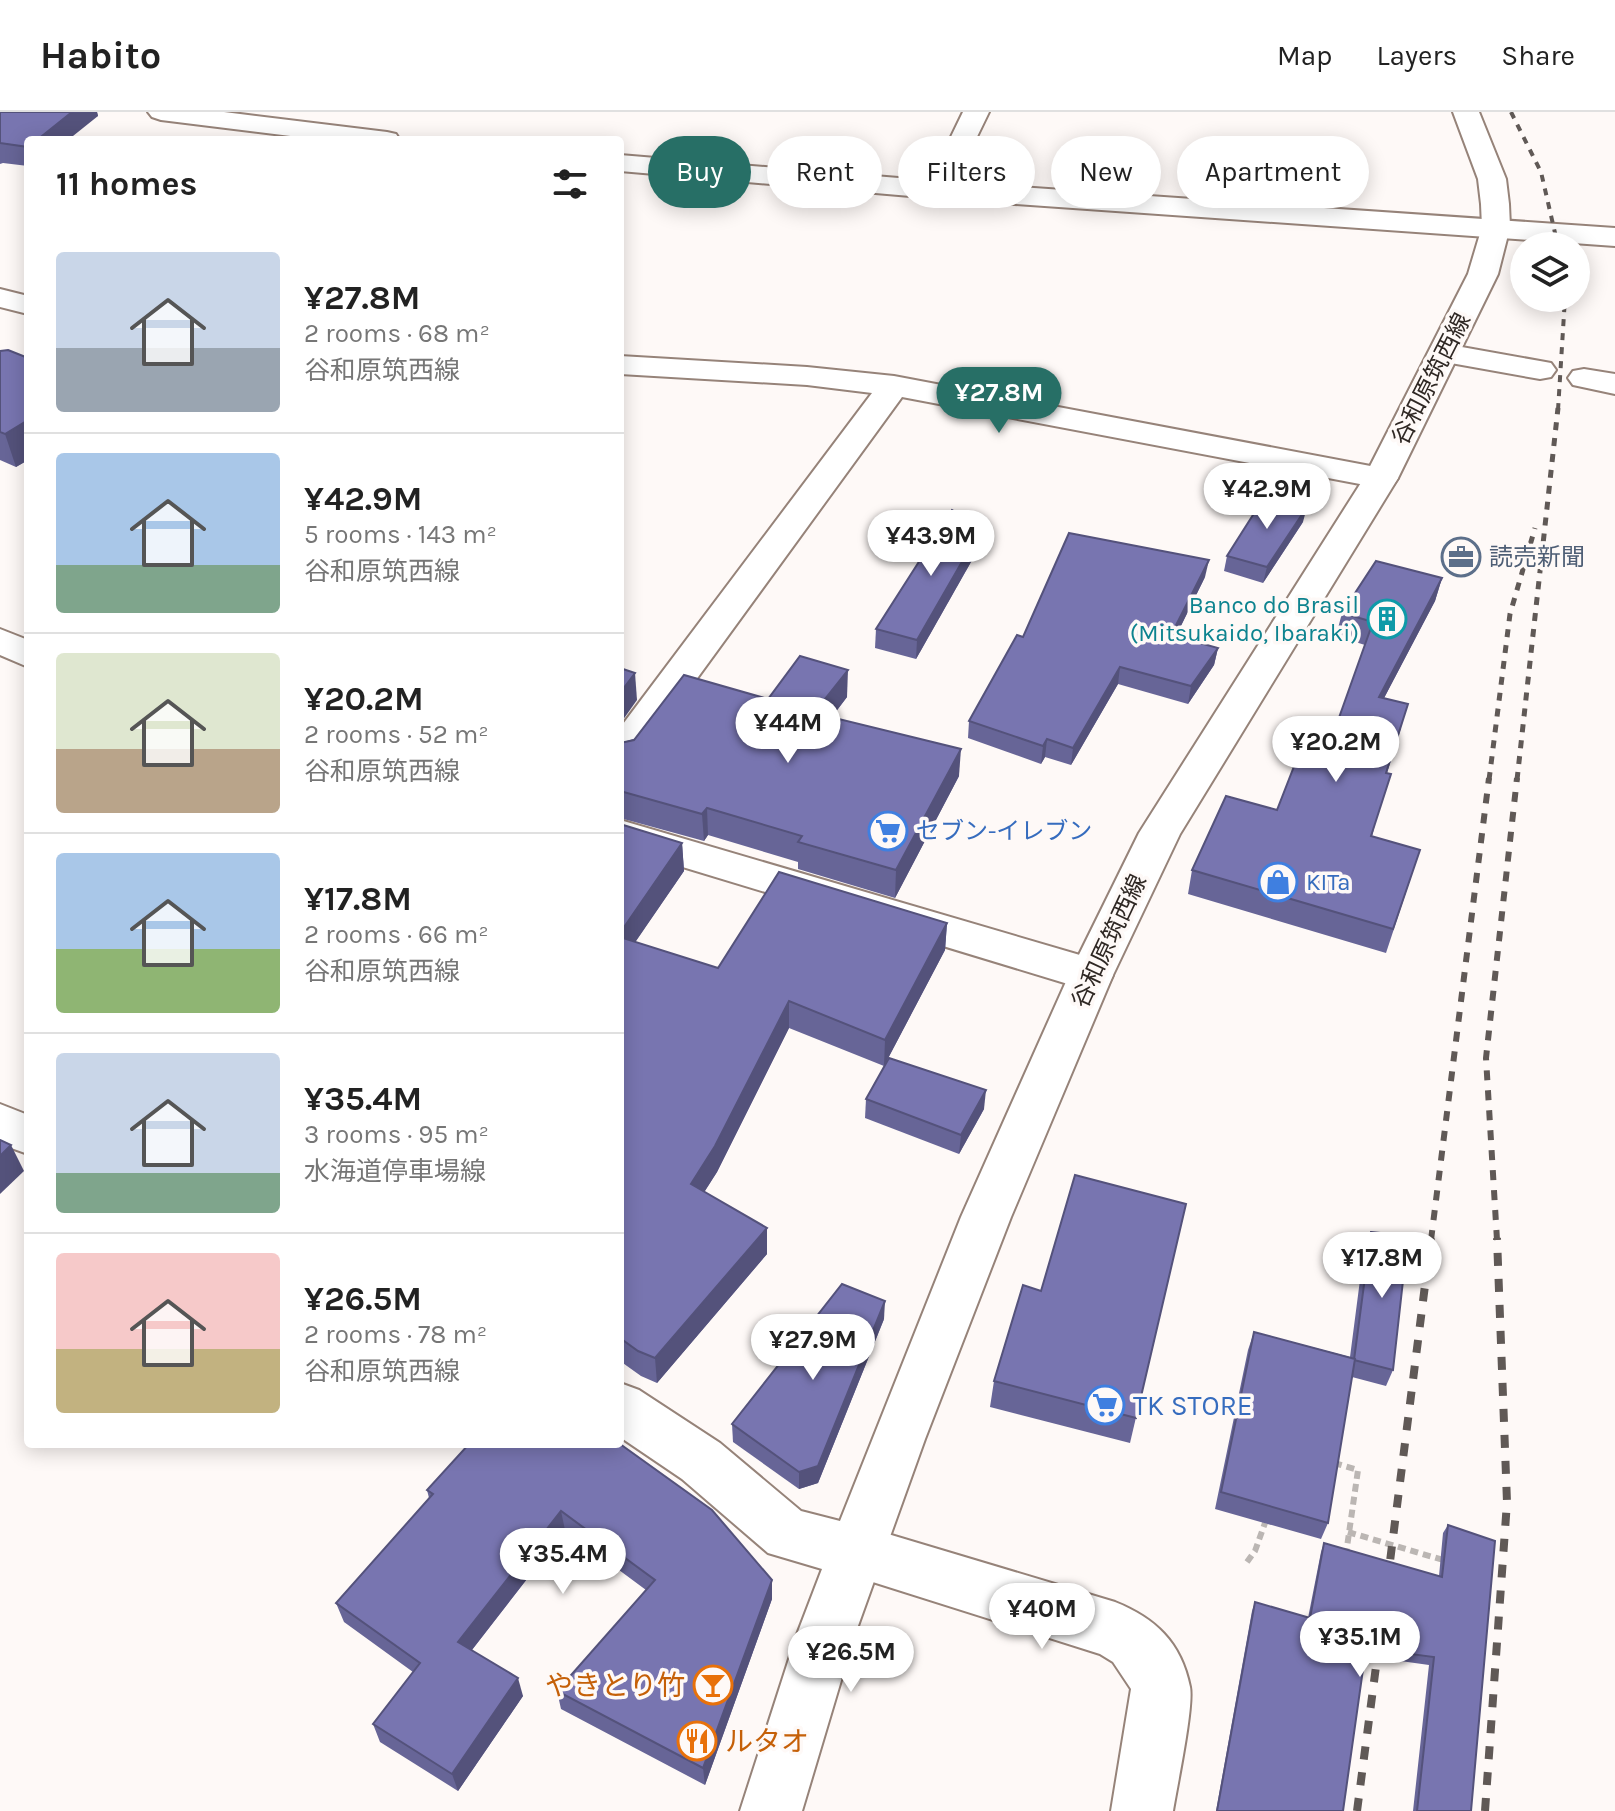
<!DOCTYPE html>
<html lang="en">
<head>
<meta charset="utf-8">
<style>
  body { margin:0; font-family:Karla,"Noto Sans JP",sans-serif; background:#f2f2f2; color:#222; height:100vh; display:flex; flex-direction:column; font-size:30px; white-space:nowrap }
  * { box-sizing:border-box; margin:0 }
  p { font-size:26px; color:#767676 }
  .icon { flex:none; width:44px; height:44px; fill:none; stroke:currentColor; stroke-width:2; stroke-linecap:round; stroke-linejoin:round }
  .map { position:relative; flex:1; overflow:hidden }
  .sheet { position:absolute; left:24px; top:24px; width:600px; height:1312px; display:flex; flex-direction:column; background:#fff; border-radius:8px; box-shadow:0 4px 20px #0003 }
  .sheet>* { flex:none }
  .top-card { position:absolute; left:648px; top:24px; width:760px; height:72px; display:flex; gap:16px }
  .tools { position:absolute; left:1510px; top:120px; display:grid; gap:16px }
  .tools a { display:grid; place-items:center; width:80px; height:80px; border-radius:50%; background:#fff; box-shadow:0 4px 20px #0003; font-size:40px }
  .price { position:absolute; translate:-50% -68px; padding:0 18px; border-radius:28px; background:#fff; color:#222; font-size:26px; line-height:52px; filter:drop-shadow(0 2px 4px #0008) }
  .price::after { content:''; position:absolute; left:50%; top:48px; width:24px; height:18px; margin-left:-12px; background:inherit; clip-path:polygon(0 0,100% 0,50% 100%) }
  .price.on { background:#276f66; color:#fff }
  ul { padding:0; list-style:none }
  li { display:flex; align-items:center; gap:24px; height:200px; padding:0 32px }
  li+li { border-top:2px solid #e0e0e0 }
  li span { display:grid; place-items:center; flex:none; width:224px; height:160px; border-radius:8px; color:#555 }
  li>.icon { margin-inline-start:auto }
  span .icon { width:96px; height:96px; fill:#fffc; stroke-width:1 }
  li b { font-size:34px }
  h2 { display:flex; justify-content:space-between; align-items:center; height:96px; padding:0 32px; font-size:34px }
  .chip { padding:0 28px; border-radius:36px; background:#fff; box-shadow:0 4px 20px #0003; font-size:28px; line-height:72px }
  .chip.on { background:#276f66; color:#fff }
  header { display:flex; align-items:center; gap:48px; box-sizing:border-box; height:112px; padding:0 40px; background:#fff; border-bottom:2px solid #e0e0e0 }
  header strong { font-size:38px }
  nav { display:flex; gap:44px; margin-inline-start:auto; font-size:28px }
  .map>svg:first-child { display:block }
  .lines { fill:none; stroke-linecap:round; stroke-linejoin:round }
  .minor-casing { stroke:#968379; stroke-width:4 }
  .major-casing { stroke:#968379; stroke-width:4 }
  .path { stroke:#bbb6b3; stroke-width:6; stroke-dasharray:8 5; stroke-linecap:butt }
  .minor { fill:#fff; fill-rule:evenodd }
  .major { fill:#fff; fill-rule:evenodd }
  .rail-far3 { stroke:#605956; stroke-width:4; stroke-dasharray:7 7; stroke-linecap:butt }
  .rail-far2 { stroke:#605956; stroke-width:5; stroke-dasharray:8 8; stroke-linecap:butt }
  .rail-far1 { stroke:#605956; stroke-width:6; stroke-dasharray:10 10; stroke-linecap:butt }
  .rail { stroke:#605956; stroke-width:8; stroke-dasharray:13 13; stroke-linecap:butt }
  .wall { fill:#676597 }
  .shaded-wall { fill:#54527b }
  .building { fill:#7875b0; stroke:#54527b; stroke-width:2 }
  .labels { text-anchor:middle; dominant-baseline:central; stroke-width:7; stroke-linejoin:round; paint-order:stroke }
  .street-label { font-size:24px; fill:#2f2824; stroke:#fef9f7 }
  .service-label { font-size:24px; fill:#4e5e75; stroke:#fef9f7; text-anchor:start }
  .culture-label { font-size:24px; fill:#0d838f; stroke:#fef9f7; text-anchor:end }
  .shop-label { font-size:24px; fill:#366cbe; stroke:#fef9f7; text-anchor:start }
  .near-shop-label { font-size:28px; fill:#366cbe; stroke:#fef9f7; text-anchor:start }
  .near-food-label { font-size:28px; fill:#c56008; stroke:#fef9f7; text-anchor:end }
</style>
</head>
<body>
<header>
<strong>Habito</strong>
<nav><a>Map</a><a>Layers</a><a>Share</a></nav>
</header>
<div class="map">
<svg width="1615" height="1699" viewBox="0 0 1615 1699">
  <rect width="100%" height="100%" fill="#fef9f7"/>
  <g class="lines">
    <defs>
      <g id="minor">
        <polygon points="148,0 224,0 387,20 396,22 400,28 323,28 161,8 152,5"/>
        <polygon points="963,0 989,0 973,33 961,71 1615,116 1615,134 945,87 620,59 620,43 935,69 947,33"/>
        <polygon points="0,177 28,184 28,202 0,195"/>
        <polygon points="1445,232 1540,249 1551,251 1556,258 1551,265 1540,267 1434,248 1429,241 1434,234"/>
        <polygon points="620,244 807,255 894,264 1381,356 1393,359 1398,366 1393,373 1381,376 902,285 634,653 620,657 620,616 872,281 807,273 620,262"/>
        <polygon points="1584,257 1615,262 1615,282 1573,273 1568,266 1573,259"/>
        <polygon points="0,517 28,528 28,555 0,543"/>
        <polygon points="620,708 1107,851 1113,863 1107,875 1091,879 620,736"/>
        <path d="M 858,1413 L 1115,1490 C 1155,1506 1181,1530 1190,1575 C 1194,1594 1177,1674 1173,1699 L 1111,1699 L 1131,1577 L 1113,1550 L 1100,1542 L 838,1459 L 830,1440 L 838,1421 Z"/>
      </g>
      <g id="major">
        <polygon points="1453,0 1479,0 1506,67 1509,92 1510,115 1498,162 1398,366 1180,722 1113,863 1011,1105 925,1327 854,1525 802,1699 740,1699 796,1525 822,1457 768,1441 682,1367 620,1325 620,1271 639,1278 720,1331 801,1399 840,1409 961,1105 1069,863 1139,721 1364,366 1468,162 1482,115 1481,92 1478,67"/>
        <polygon points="0,992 28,1003 28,1042 0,1032"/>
      </g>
    </defs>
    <use href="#minor" class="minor-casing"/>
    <use href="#major" class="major-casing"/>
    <g class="path">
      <polyline points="1334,1351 1358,1358 1346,1442"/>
      <polyline points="1348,1420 1443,1448"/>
      <polyline points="1247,1450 1255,1439 1265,1411"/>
    </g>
    <use href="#minor" class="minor"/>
    <use href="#major" class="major"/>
    <g class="rail-far3">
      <polyline points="1511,0 1541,60 1558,134"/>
      <polyline points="1558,298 1565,186"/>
    </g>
    <g class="rail-far2">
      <polyline points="1489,668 1510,502 1535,416"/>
      <polyline points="1517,668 1558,296"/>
    </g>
    <g class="rail-far1">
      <polyline points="1431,1128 1489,666"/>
      <polyline points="1497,1128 1486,946 1517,666"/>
    </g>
    <g class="rail">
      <polyline points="1387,1473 1431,1126"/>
      <polyline points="1357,1699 1380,1524"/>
      <polyline points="1485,1699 1507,1390 1497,1126"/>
    </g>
  </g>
  <g class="wall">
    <polygon points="0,0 97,0 98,4 28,28 28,54 3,51 0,52"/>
    <polygon points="0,239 28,246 28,348 16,355 0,348"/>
    <polygon points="1303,410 1263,471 1224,459 1227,444"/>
    <polygon points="982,415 980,434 916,547 875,536 876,517"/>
    <polygon points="1205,465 1176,524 1218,536 1214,553 1188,592 1118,572 1071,653 1045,645 1041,652 968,626 969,609"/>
    <polygon points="1442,466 1435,489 1384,586 1401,616 1387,661 1372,725 1420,738 1386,841 1188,782 1192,758 1277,698 1325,645 1365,533 1336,524 1342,501"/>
    <polygon points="847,585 832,605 959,664 895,786 798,757 798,750 708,723 704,729 620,706 620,631 768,587"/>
    <polygon points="620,712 682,731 684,759 635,830 718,856 947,811 945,838 884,954 789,916 717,1060 704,1080 767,1116 767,1142 657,1271 641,1264 620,1249"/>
    <polygon points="866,987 984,997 959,1042 865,1006"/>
    <polygon points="1186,1092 1130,1331 990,1295 994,1269 1041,1179"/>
    <polygon points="1371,1120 1393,1258 1386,1274 1352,1265 1328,1411 1321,1427 1215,1397 1248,1238 1254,1220 1350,1245 1364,1137"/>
    <polygon points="884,1207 818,1371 799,1377 733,1330 732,1312"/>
    <polygon points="469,1332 772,1487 705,1673 561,1597 557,1579 646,1478 565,1418 472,1538 523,1584 458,1679 380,1630 373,1612 413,1560 344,1510 336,1491 429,1386 427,1378"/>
    <polygon points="1448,1413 1471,1699 1413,1699 1429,1553 1365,1544 1343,1699 1216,1699 1252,1499 1255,1490 1308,1506 1321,1440 1324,1431 1439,1464 1443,1421"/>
  </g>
  <g class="shaded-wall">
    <polygon points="72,0 97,0 98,4 68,28 37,28"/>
    <polygon points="28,308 28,348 16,355 5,322"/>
    <polygon points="1307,395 1303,410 1263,471 1267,455"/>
    <polygon points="982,415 980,434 916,547 917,528"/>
    <polygon points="1209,448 1205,465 1168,540 1171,523"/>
    <polygon points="1442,466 1435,489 1372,609 1379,585"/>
    <polygon points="1218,536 1214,553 1188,592 1191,574"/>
    <polygon points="1120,555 1118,572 1071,653 1073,636"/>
    <polygon points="848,558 847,585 814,628 814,601"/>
    <polygon points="635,561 637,588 620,612 620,581"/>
    <polygon points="1047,627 1045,645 1041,652 1043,634"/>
    <polygon points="961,637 959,664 895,786 896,758"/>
    <polygon points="707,696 708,723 704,729 702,702"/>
    <polygon points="682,731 684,759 621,851 620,821"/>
    <polygon points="947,811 945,838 884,954 885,928"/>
    <polygon points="789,889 789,916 717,1060 693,1098 691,1072"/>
    <polygon points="986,978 984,997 959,1042 961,1023"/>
    <polygon points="11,1033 24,1059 0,1082 0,1044"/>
    <polygon points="767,1116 767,1142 657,1271 655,1246"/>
    <polygon points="885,1189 884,1207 818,1371 799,1377 799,1360"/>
    <polygon points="561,1399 565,1418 464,1548 458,1530"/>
    <polygon points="772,1468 772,1487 705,1673 703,1656"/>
    <polygon points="518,1566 523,1584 458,1679 452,1662"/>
  </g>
  <g class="building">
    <polygon points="0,0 72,0 37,28 28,28 28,35 0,31"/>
    <polygon points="8,238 28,246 28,308 5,322 0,320 0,239"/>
    <polygon points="1265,384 1307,395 1267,455 1227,444"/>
    <polygon points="952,398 982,415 917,528 876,517"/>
    <polygon points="1069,421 1209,448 1171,523 1218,536 1191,574 1120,555 1073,636 1047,627 1043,634 969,609 1017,523 1023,525"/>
    <polygon points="1376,449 1442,466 1379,585 1408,592 1386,661 1391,662 1371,724 1420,738 1393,817 1192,758 1226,684 1277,698 1300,639 1325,645 1373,510 1342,501"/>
    <polygon points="800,544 848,558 814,601 961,637 896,758 798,730 802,724 707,696 702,702 620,679 620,631 634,628 684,563 768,587"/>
    <polygon points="620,556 635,561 620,581"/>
    <polygon points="620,712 682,731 620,821"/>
    <polygon points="779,760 947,811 885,928 789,889 715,1034 691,1072 767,1116 655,1246 638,1239 620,1226 620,825 718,856"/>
    <polygon points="889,946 986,978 961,1023 866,987"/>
    <polygon points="0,1028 11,1033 0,1044"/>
    <polygon points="1075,1063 1186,1092 1136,1306 994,1269 1023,1173 1041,1179"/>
    <polygon points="1371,1120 1408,1124 1393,1258 1354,1248"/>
    <polygon points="842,1172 885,1189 818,1354 799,1360 732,1312"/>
    <polygon points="1254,1220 1355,1247 1328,1411 1221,1380"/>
    <polygon points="469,1332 620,1332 712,1398 772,1468 703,1656 557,1579 655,1468 561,1399 458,1530 518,1566 452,1662 373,1612 420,1551 336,1491 433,1382 427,1378"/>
    <polygon points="1448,1413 1495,1429 1471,1699 1417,1699 1434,1545 1366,1536 1343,1699 1217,1699 1255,1490 1310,1506 1324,1431 1442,1465"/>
  </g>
  <defs>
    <symbol id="office-ring" viewBox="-11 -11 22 22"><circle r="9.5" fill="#fef9f7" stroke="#5c6f8a" stroke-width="1.5"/><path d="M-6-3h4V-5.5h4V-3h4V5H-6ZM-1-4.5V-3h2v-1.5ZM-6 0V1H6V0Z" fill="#5c6f8a"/></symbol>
    <symbol id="building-ring" viewBox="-11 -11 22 22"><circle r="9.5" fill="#fef9f7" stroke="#0f9aa8" stroke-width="1.5"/><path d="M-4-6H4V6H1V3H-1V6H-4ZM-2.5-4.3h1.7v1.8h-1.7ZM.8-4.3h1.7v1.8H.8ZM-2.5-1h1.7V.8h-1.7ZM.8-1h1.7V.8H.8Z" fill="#0f9aa8"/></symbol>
    <symbol id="supermarket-ring" viewBox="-11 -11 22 22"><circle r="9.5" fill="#fef9f7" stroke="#3f7fe0" stroke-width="1.5"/><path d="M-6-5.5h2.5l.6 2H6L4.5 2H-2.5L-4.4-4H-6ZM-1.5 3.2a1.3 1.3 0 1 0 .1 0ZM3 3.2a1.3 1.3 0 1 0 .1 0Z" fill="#3f7fe0"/></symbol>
    <symbol id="shop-ring" viewBox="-11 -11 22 22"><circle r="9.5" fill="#fef9f7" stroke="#3f7fe0" stroke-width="1.5"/><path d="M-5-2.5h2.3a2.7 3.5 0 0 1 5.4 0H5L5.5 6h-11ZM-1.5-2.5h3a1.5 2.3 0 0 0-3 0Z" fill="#3f7fe0"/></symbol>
    <symbol id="bar-ring" viewBox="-11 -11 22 22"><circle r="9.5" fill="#fef9f7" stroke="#e8710a" stroke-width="1.5"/><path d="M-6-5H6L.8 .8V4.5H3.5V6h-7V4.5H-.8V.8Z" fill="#e8710a"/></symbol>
    <symbol id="restaurant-ring" viewBox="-11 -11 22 22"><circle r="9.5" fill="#fef9f7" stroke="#e8710a" stroke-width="1.5"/><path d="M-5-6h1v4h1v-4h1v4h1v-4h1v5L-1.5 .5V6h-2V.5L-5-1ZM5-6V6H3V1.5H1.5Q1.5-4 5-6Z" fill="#e8710a"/></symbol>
  </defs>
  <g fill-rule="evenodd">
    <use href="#office-ring" x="1439" y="423" width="44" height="44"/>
    <use href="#building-ring" x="1365" y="485" width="44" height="44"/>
    <use href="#supermarket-ring" x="866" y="697" width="44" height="44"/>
    <use href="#shop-ring" x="1256" y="748" width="44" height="44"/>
    <use href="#supermarket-ring" x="1083" y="1271" width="44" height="44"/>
    <use href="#bar-ring" x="691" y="1551" width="44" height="44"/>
    <use href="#restaurant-ring" x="675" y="1607" width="44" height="44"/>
  </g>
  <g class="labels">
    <g class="street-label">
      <text transform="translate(1431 267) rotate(-63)">谷和原筑西線</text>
      <text transform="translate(1109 829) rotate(-65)">谷和原筑西線</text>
    </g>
    <g class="service-label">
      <text x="1489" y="445">読売新聞</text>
    </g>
    <g class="culture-label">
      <text x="1359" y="493">Banco do Brasil<tspan x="1359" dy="28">(Mitsukaido, Ibaraki)</tspan></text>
    </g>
    <g class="shop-label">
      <text x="916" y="719">セブン-イレブン</text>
      <text x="1306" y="770">KITa</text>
    </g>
    <g class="near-shop-label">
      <text x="1133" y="1293">TK STORE</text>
    </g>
    <g class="near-food-label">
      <text x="685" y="1573">やきとり竹</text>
      <text x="725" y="1629" text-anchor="start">ルタオ</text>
    </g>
  </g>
</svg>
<div class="tools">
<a><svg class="icon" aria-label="layers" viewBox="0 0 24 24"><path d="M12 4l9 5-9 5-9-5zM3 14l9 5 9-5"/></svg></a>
</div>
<b class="price on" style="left:999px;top:323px">¥27.8M</b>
<b class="price" style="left:1267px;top:419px">¥42.9M</b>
<b class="price" style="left:931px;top:466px">¥43.9M</b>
<b class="price" style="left:788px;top:653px">¥44M</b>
<b class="price" style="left:1336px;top:672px">¥20.2M</b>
<b class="price" style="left:1382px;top:1188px">¥17.8M</b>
<b class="price" style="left:813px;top:1270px">¥27.9M</b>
<b class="price" style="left:563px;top:1484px">¥35.4M</b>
<b class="price" style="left:1042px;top:1539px">¥40M</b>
<b class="price" style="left:1360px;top:1567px">¥35.1M</b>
<b class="price" style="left:851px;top:1582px">¥26.5M</b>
<div class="top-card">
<a class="chip on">Buy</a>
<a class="chip">Rent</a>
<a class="chip">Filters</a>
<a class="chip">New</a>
<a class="chip">Apartment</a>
</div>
<section class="sheet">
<h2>11 homes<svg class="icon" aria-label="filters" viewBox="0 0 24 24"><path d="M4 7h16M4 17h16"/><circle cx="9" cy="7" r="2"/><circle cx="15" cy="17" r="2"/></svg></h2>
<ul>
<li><span style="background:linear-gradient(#c9d6e8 60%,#9aa5b1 0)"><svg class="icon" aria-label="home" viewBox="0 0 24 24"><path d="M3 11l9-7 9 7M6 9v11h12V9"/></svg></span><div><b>¥27.8M</b><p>2 rooms · 68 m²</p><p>谷和原筑西線</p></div></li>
<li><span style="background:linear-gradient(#a9c7e8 70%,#7fa58c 0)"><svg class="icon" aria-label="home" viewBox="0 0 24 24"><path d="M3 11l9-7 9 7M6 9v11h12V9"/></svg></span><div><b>¥42.9M</b><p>5 rooms · 143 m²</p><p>谷和原筑西線</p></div></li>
<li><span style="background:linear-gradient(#dfe7d0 60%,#b9a48a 0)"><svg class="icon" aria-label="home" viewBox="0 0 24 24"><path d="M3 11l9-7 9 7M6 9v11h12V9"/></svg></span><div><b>¥20.2M</b><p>2 rooms · 52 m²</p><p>谷和原筑西線</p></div></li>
<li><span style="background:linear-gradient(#a9c7e8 60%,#8fb573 0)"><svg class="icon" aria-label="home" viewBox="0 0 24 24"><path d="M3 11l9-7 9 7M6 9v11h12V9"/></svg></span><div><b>¥17.8M</b><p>2 rooms · 66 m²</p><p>谷和原筑西線</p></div></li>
<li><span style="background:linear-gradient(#c9d6e8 75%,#7fa58c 0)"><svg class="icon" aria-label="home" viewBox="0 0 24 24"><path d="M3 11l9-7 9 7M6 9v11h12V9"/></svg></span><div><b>¥35.4M</b><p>3 rooms · 95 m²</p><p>水海道停車場線</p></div></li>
<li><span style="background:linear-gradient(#f6c9c9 60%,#c2b280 0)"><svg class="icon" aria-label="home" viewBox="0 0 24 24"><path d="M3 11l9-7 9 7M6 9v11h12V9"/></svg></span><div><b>¥26.5M</b><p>2 rooms · 78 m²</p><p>谷和原筑西線</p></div></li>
</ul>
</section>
</div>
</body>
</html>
